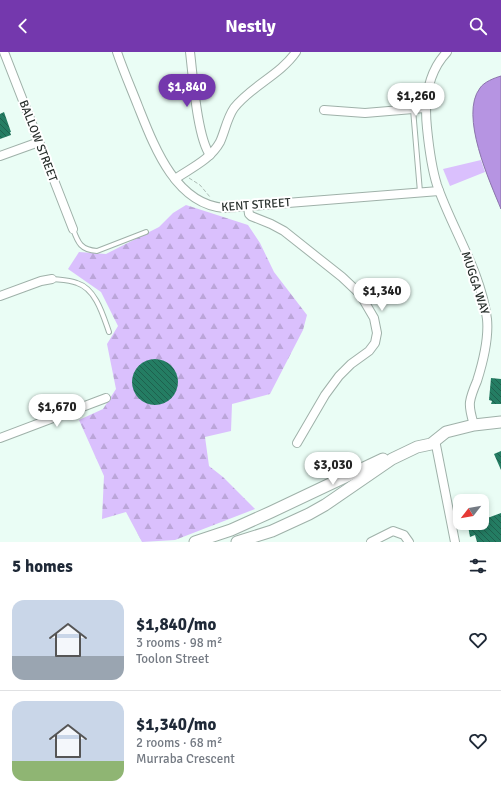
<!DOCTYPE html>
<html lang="en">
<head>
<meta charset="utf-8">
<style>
  body { margin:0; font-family:Signika,sans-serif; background:#f6f6f7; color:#1f2937; height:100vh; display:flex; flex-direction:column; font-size:15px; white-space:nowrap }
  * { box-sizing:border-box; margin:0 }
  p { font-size:13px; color:#747a83 }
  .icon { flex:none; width:22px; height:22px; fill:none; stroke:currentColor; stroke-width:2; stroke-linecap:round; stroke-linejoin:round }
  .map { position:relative; height:490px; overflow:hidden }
  .sheet { display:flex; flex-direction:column; background:#fff; flex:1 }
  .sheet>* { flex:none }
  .needle { width:26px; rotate:239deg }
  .tools { position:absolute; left:453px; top:442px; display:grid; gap:8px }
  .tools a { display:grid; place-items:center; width:36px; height:36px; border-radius:8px; background:#fff; box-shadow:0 2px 6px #0003; font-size:20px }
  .price { position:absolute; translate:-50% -34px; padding:0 9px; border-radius:14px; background:#fff; color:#222; font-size:13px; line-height:26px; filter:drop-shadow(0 1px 2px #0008) }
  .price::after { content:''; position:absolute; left:50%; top:24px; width:12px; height:9px; margin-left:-6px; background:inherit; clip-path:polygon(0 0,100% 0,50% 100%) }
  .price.selected { background:#7438ad; color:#fff }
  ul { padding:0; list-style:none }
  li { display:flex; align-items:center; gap:12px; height:100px; padding:0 12px }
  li+li { border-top:1px solid #e0e1e3 }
  li span { display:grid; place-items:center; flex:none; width:112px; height:80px; border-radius:12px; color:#555 }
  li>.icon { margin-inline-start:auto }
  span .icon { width:48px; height:48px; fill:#fffc; stroke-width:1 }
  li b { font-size:17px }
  h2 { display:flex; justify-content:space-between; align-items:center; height:48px; padding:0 12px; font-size:17px }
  header { display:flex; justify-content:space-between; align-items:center; height:52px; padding:0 12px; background:#7438ad; color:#fff; font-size:18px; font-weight:700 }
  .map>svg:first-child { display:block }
  .green { fill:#dac0fd }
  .forest { fill:url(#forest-firs) }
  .water { fill:#b694e2; stroke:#8c76ac }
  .building { fill:url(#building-back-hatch) }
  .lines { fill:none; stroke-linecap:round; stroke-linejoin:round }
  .lane-casing { stroke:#9fb1a9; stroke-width:6 }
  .street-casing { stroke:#9fb1a9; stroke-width:10 }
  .secondary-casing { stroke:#9fb1a9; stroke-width:13 }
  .path { stroke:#adbdb6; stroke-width:1; stroke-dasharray:4 2; stroke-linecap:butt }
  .lane { stroke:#fff; stroke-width:4 }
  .street { stroke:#fff; stroke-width:8 }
  .secondary { stroke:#fff; stroke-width:11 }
  .labels { text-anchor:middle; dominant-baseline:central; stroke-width:4; stroke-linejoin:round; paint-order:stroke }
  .street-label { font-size:12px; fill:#29302d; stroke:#fff }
</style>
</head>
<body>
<header><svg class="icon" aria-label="back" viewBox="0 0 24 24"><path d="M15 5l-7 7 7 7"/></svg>Nestly<svg class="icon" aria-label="search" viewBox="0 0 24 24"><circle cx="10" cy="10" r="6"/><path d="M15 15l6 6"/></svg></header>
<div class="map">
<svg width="501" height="490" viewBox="0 0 501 490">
  <defs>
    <pattern id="forest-firs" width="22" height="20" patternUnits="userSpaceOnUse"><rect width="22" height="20" fill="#dac0fd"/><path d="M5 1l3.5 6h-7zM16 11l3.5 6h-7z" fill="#bba5d9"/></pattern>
    <pattern id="building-back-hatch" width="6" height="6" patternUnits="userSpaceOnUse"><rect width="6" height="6" fill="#247d63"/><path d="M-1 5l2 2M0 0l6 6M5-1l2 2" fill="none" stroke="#1e614e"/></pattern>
  </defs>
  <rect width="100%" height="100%" fill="#eafdf5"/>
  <polygon class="green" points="481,108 485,120 450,134 443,117"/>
  <polygon class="forest" points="186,153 248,173 260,191 274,220 307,263 303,278 270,342 232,352 231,379 205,385 209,414 223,425 255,457 175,488 142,490 126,460 102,467 104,424 79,368 103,357 116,337 107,292 118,274 101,240 68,217 79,200 106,202 159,175 173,161"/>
  <path class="water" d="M 501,24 L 501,157 C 490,130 459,63 480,36 C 484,30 494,26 501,24 Z"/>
  <g class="building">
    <polygon points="4,60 11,80 10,80 11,83 0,87 0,62"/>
    <circle cx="155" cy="330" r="23"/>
    <polygon points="491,326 501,327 501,352 491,352 492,349 489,348"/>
    <polygon points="501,399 501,418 494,402"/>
    <polygon points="501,461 501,490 477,490 475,483 470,485 468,474 475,471 482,471 482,468"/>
  </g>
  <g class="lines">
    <defs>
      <g id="lane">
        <polyline points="413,57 420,140"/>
        <path d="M 73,177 C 78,191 81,198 97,199 L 146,180"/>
        <path d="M 52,227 C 61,228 69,228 77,231 C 96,237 103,263 109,280"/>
      </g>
      <g id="street">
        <polyline points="4,0 73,177"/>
        <path d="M 117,0 C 123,18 131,36 138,54 C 154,94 175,152 224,156 L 439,139"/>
        <path d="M 190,0 C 193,24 197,85 210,103"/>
        <path d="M 447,0 C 427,21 424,48 427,76 C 429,96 431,114 437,133 C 452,177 481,219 487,267 C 489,287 483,310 477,329 C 474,336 471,343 470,350 C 469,357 472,366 474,373"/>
        <polyline points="324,58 365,61 425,56"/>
        <polyline points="0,104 39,90"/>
        <path d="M 175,127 C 191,116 210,108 220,90 C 225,79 227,66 234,56 C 251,34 280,23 296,0"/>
        <polyline points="248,155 249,162 251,164 271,172 284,179 342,225 360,242 374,266 377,281 375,291 369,299 351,312 339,324 325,343 297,391"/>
        <polyline points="0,244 41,229 52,227"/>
        <polyline points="0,386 106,346"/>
        <polyline points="435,388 455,490"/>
        <polyline points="371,490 393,479 404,483 409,490"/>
      </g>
      <g id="secondary">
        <polyline points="195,490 231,478 271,460 383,407"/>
        <polyline points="237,490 272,479 309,462 325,453 392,407 417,395 431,392 446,380 474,373 501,370"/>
      </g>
    </defs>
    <use href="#lane" class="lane-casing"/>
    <use href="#street" class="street-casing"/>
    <use href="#secondary" class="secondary-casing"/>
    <polyline class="path" points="189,126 200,133 210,145"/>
    <use href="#lane" class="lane"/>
    <use href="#street" class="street"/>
    <use href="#secondary" class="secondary"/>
  </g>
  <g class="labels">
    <g class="street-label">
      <text transform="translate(38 89) rotate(69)">BALLOW STREET</text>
      <text transform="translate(256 153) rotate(-4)">KENT STREET</text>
      <text transform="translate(475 231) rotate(72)">MUGGA WAY</text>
    </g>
  </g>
</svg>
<div class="tools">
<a><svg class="needle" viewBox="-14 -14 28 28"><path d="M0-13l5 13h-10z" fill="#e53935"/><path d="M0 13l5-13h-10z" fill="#747a83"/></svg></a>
</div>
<b class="price selected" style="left:187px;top:56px">$1,840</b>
<b class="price" style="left:416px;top:65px">$1,260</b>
<b class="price" style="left:382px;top:260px">$1,340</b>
<b class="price" style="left:57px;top:376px">$1,670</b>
<b class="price" style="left:333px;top:434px">$3,030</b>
</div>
<section class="sheet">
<h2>5 homes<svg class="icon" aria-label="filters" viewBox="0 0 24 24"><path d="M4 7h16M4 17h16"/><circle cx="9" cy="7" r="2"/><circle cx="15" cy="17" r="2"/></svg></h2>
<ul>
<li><span style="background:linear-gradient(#c9d6e8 70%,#9aa5b1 0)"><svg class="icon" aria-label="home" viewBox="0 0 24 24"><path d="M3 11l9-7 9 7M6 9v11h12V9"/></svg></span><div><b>$1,840/mo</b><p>3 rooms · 98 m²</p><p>Toolon Street</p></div><svg class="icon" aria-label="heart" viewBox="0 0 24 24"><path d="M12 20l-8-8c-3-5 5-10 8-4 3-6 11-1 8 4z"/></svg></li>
<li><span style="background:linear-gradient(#c9d6e8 75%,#8fb573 0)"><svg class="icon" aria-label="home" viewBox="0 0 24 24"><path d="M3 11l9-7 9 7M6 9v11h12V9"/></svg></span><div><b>$1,340/mo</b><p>2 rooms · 68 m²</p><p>Murraba Crescent</p></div><svg class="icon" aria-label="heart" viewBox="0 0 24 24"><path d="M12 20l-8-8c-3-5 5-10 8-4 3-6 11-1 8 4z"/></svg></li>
</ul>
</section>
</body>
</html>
